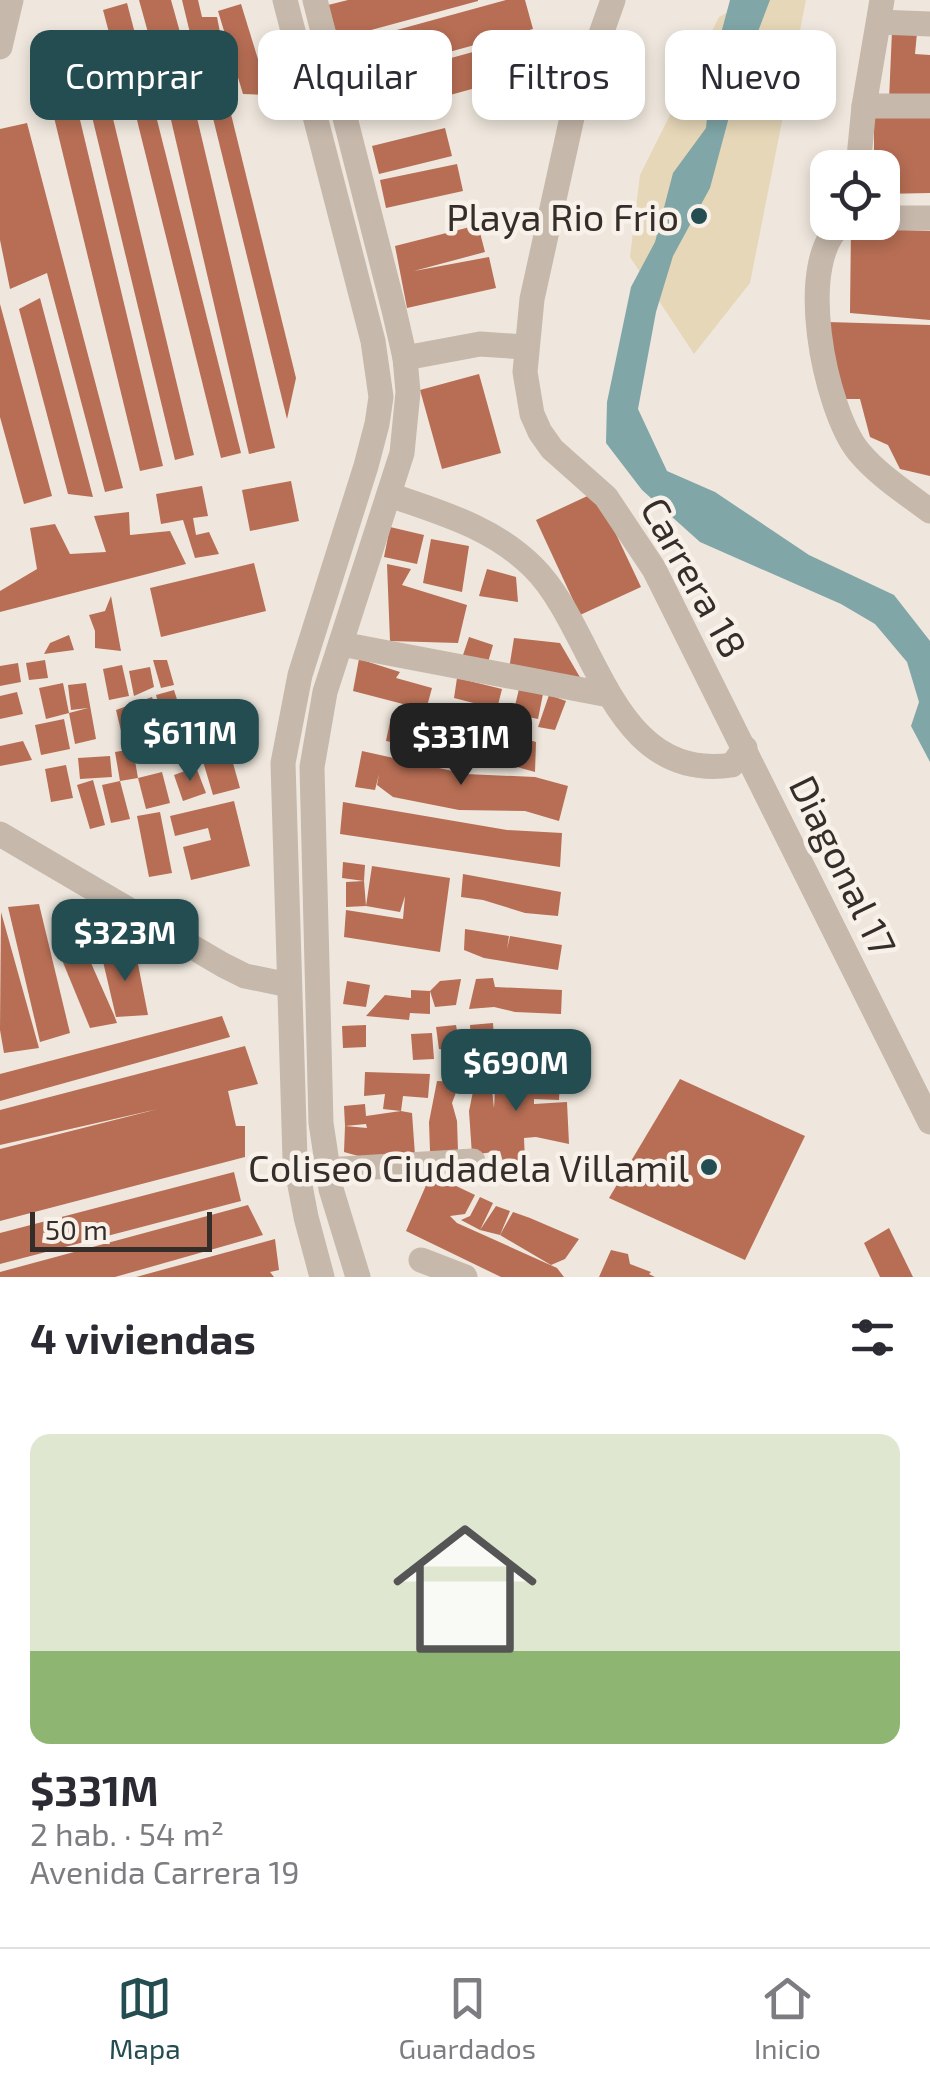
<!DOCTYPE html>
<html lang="es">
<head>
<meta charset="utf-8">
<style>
  body { margin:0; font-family:"Exo 2",sans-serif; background:#f7f7f7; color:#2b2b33; height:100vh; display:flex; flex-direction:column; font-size:38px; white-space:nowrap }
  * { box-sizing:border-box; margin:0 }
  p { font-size:32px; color:#7c7c81 }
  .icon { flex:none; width:55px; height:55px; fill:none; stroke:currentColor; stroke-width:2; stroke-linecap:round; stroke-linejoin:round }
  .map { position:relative; height:1277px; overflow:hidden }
  .drawer { display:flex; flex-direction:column; background:#fff; flex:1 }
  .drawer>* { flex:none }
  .hud { position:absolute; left:30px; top:30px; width:870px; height:90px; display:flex; gap:20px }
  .tools { position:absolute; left:810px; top:150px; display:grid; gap:20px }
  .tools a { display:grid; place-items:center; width:90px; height:90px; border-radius:20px; background:#fff; box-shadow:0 5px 15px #0003; font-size:50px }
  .scale { position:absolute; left:30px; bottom:25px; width:182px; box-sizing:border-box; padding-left:10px; border:5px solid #342d29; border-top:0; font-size:28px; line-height:35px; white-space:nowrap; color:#342d29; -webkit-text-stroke:8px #f7f1e9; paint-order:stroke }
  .price { position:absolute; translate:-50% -85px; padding:0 22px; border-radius:20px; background:#244d51; color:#fff; font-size:32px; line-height:65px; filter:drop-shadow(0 2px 5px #0008) }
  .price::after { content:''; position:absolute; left:50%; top:60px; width:30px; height:22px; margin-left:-15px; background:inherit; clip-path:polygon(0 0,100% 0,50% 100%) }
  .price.current { background:#222; color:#fff }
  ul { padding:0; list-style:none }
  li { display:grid; align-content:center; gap:20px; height:530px; padding:0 30px }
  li+li { border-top:2px solid #e1e1e2 }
  li span { display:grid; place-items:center; height:310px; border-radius:20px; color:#555 }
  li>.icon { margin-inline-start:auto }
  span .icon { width:180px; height:180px; fill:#fffc; stroke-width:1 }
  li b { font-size:42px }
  h2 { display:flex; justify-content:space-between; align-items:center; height:120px; padding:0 30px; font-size:42px }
  .pill { padding:0 35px; border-radius:20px; background:#fff; box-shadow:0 5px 15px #0003; font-size:35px; line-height:90px }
  .pill.current { background:#244d51; color:#fff }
  .menu { display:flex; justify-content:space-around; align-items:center; height:140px; border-top:2px solid #e1e1e2; background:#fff; font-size:28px; color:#7c7c81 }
  .menu a { display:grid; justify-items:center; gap:5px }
  .menu .current { color:#244d51 }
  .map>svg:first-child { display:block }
  .sand { fill:#e6d7b8 }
  .water { fill:#80a6a8 }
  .building { fill:#b76e54 }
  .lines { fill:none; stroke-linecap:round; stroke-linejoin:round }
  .minor { stroke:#c6b8ab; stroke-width:25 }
  .poi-dot { fill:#244d51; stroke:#f7f1e9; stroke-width:4 }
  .labels { text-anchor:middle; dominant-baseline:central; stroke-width:9; stroke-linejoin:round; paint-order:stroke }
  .poi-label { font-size:38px; fill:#342d29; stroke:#f7f1e9; text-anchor:end }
  .street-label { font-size:38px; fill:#342d29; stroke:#f7f1e9 }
</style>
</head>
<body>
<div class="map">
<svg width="930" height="1277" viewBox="0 0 930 1277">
  <rect width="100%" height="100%" fill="#efe7dd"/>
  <polygon class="sand" points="751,0 806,0 750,283 694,354 630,257 640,175 719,17"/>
  <polygon class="water" points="730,0 770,0 737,87 710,188 673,256 656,312 638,409 667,471 715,492 809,555 894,595 930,641 930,762 911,726 919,702 907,662 875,624 841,604 700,542 642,490 606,443 607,402 631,287 655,242 673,173 706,128 712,67"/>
  <g class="building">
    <polygon points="139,0 171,0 195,86 165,94"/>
    <polygon points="182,0 198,0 202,17 217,17 232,93 205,95"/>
    <polygon points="348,0 478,0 478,1 338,39 328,5"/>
    <polygon points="506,0 525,0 533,29 351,79 342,45"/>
    <polygon points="127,3 150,91 126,97 103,10"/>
    <polygon points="241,4 269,95 243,94 218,11"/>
    <polygon points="892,31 917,33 915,54 930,55 930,100 889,100"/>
    <polygon points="59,35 77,92 49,100 32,43"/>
    <polygon points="535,35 545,69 363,119 353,85"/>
    <polygon points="99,50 110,91 87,98 76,56"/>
    <polygon points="75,99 163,466 140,471 51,105"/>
    <polygon points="88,100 109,102 194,455 175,460"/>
    <polygon points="193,101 275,448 249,454 168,107"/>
    <polygon points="228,102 296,378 287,419 210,106"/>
    <polygon points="133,104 153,104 241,453 221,458"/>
    <polygon points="874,117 930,118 930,193 882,194 882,168 874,168"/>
    <polygon points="27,123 123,488 105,492 47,273 10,289 0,240 0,129"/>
    <polygon points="445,128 452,156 379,174 372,146"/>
    <polygon points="457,164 463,191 386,208 380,180"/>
    <polygon points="478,225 485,252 414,271 489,257 496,288 407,308 395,246"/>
    <polygon points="851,228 930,231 930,320 850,313"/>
    <polygon points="40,298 93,497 68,494 19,309"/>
    <polygon points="0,304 52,496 24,504 0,417"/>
    <polygon points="827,322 930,325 930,476 900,469 888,445 870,437 860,399 844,399"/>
    <polygon points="479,374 501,453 442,469 420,390"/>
    <polygon points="291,481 299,521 250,531 242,490"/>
    <polygon points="202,486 208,516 193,518 196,535 209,532 219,554 195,558 183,520 161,524 156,494"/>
    <polygon points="596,492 641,587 580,615 536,520"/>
    <polygon points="129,512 130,535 170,531 186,564 0,612 0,591 37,569 30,528 55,524 70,554 106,552 94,516"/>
    <polygon points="390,527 424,535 417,564 384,557"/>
    <polygon points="431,539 469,546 462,592 423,583"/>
    <polygon points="254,563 266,611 161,637 150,588"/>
    <polygon points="387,564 411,569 402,585 467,605 458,643 390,641"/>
    <polygon points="487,569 516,577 518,602 479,596"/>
    <polygon points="111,596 121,651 95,648 95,631 89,615 105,611"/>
    <polygon points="69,635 74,650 44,654 50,643"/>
    <polygon points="469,637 493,645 486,669 461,661"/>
    <polygon points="514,638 560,643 581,679 509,669"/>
    <polygon points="359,659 400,672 396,678 432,688 426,710 353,691"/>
    <polygon points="45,660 48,678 29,680 26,663"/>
    <polygon points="153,660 167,660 174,685 161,688"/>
    <polygon points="18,663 21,682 0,686 0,666"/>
    <polygon points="122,665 129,696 109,700 103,669"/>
    <polygon points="150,667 154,687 134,696 129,671"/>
    <polygon points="457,678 502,689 497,709 454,698"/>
    <polygon points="63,683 69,713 46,719 39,688"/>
    <polygon points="86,683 96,739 75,744 69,713 88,708 71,710 68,685"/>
    <polygon points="519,689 543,694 538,719 513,714"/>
    <polygon points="174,690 182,715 163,720 156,695"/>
    <polygon points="17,692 23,714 0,719 0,696"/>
    <polygon points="549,695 566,701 555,730 538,727"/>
    <polygon points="152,697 161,725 122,735 116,710"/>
    <polygon points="392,713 471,726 467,756 386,741"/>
    <polygon points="64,719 70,749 41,755 35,725"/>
    <polygon points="191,721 221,721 240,788 213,795"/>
    <polygon points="184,729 192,756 181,760 172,732"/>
    <polygon points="492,729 536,742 535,772 484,758"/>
    <polygon points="23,741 32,760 0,766 0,746"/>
    <polygon points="133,749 138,778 120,781 115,752"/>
    <polygon points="362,751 466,774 535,777 568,786 559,821 525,811 459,810 393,797 377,785 379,774 375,790 355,787"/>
    <polygon points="110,756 112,777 80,779 78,758"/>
    <polygon points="66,765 73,798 51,802 45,769"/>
    <polygon points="196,767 206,793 183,801 174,775"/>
    <polygon points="162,772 170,803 146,809 138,778"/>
    <polygon points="93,780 105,825 90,829 77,785"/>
    <polygon points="120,781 130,819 111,823 102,785"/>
    <polygon points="234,801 250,866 191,880 183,847 211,840 208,828 175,836 170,816"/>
    <polygon points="343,802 507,830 562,833 560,867 340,834"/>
    <polygon points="160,812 172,873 149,877 137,816"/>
    <polygon points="343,862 365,865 364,881 342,878"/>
    <polygon points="372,866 450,878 440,952 344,937 346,910 403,919 405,896 400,912 366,906"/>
    <polygon points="463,874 561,892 558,916 525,913 483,900 461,897"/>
    <polygon points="364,881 366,906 346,907 346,882"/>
    <polygon points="39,904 70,1033 40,1042 8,907"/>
    <polygon points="1,912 39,1048 4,1053 0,1030"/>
    <polygon points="465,929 509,936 507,949 510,936 562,945 558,970 484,958 464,950"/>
    <polygon points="101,953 136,954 148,1015 116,1017"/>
    <polygon points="87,954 114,1015 117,1023 90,1028 62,960"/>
    <polygon points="493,978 495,987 562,990 561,1014 515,1012 494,1007 469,1009 476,979"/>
    <polygon points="461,979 456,1005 435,1007 430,991 440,981"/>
    <polygon points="347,981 370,985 366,1007 343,1004"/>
    <polygon points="411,990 430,991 430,1014 410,1013 409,1020 366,1016 385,995 411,998"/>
    <polygon points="222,1016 230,1037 0,1101 0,1074"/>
    <polygon points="493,1023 495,1053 472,1055 470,1025"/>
    <polygon points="366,1025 366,1047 343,1048 342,1026"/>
    <polygon points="456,1025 461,1053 439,1049 436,1027"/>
    <polygon points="432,1033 434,1059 413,1060 411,1034"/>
    <polygon points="530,1033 530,1058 499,1059 498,1034"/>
    <polygon points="245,1046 258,1084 228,1091 236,1126 245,1126 245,1157 0,1221 0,1149 158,1109 0,1145 0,1110"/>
    <polygon points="365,1072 430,1074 428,1098 403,1096 401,1111 412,1113 415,1155 369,1159 344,1152 345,1126 367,1128 366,1124 345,1126 344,1106 365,1104 366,1116 401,1111 383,1109 385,1094 364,1096"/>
    <polygon points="496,1072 560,1074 559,1100 534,1099 534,1104 567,1102 569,1144 536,1137 524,1138 525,1162 503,1162 500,1151 472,1155 469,1111 476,1077 491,1081 494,1108"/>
    <polygon points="680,1079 805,1136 745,1260 609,1198"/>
    <polygon points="437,1081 460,1082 452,1103 457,1121 458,1151 430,1151 429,1122"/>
    <polygon points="234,1172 241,1201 0,1264 0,1233"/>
    <polygon points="431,1174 475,1195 465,1214 450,1216 457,1223 557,1268 564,1277 501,1277 406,1231"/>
    <polygon points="480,1197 493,1203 480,1230 496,1206 510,1211 500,1235 480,1230 461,1220 470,1216"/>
    <polygon points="248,1205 263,1235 115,1277 0,1277 0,1272"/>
    <polygon points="513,1212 530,1218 579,1239 565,1259 551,1265 500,1235"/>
    <polygon points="889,1228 913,1277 880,1277 864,1243"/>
    <polygon points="275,1239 279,1270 270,1272 274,1277 136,1277"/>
    <polygon points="611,1250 628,1254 630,1264 651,1272 649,1274 655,1277 599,1277"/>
  </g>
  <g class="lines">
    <g class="minor">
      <polyline points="285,0 373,341 381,397 377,424 366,466 300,675 283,763 295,1159 306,1217 322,1277"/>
      <polyline points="315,0 394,310 405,358 408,392 402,453 325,692 312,767 321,1123 331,1189 358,1277"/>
      <polyline points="613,0 573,113 532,299 525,372 532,414 540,432 552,449 606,497 654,569 930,1122"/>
      <polyline points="879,22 930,24"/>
      <polyline points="0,47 11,0"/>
      <polyline points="864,106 930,106"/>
      <polyline points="858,168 864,106 882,0"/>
      <polyline points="882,218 930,218"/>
      <path d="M 845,222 C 792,255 825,411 859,452 C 878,475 906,493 930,511"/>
      <polyline points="405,358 480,344 525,347"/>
      <path d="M 390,495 C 441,513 493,527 533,567 C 597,630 610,783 732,765 L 745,748"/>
      <polyline points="341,644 609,695"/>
      <polyline points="0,834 223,965 245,976 289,985"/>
      <polyline points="326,1170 473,1161"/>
      <polyline points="421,1260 465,1277"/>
    </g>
  </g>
  <g class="poi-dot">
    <circle cx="699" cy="216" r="10"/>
    <circle cx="709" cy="1167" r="10"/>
  </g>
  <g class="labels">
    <g class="poi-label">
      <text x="679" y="216">Playa Rio Frio</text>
      <text x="689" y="1167">Coliseo Ciudadela Villamil</text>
    </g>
    <g class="street-label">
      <text transform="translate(695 577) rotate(61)">Carrera 18</text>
      <text transform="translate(844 865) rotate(64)">Diagonal 17</text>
    </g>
  </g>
</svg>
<div class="tools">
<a><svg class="icon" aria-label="locate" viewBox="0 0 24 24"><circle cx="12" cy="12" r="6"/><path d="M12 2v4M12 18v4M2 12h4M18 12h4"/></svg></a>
</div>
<div class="scale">50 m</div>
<b class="price" style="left:190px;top:784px">$611M</b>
<b class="price current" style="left:461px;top:788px">$331M</b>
<b class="price" style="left:125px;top:984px">$323M</b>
<b class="price" style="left:516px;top:1114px">$690M</b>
<div class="hud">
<a class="pill current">Comprar</a>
<a class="pill">Alquilar</a>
<a class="pill">Filtros</a>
<a class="pill">Nuevo</a>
</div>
</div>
<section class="drawer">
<h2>4 viviendas<svg class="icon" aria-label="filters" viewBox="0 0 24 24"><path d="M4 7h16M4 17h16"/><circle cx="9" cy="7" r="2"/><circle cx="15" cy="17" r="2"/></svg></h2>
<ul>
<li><span style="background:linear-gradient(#dfe7d0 70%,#8fb573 0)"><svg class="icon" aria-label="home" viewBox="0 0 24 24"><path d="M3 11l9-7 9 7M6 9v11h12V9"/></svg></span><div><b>$331M</b><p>2 hab. · 54 m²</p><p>Avenida Carrera 19</p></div></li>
</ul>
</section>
<nav class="menu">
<a class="current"><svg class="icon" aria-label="map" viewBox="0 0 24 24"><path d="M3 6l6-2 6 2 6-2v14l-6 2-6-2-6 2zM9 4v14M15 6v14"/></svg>Mapa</a>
<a><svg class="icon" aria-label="saved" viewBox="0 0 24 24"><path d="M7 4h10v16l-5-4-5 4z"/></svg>Guardados</a>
<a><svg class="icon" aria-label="home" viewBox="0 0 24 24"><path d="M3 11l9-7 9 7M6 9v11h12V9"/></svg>Inicio</a>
</nav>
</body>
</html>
